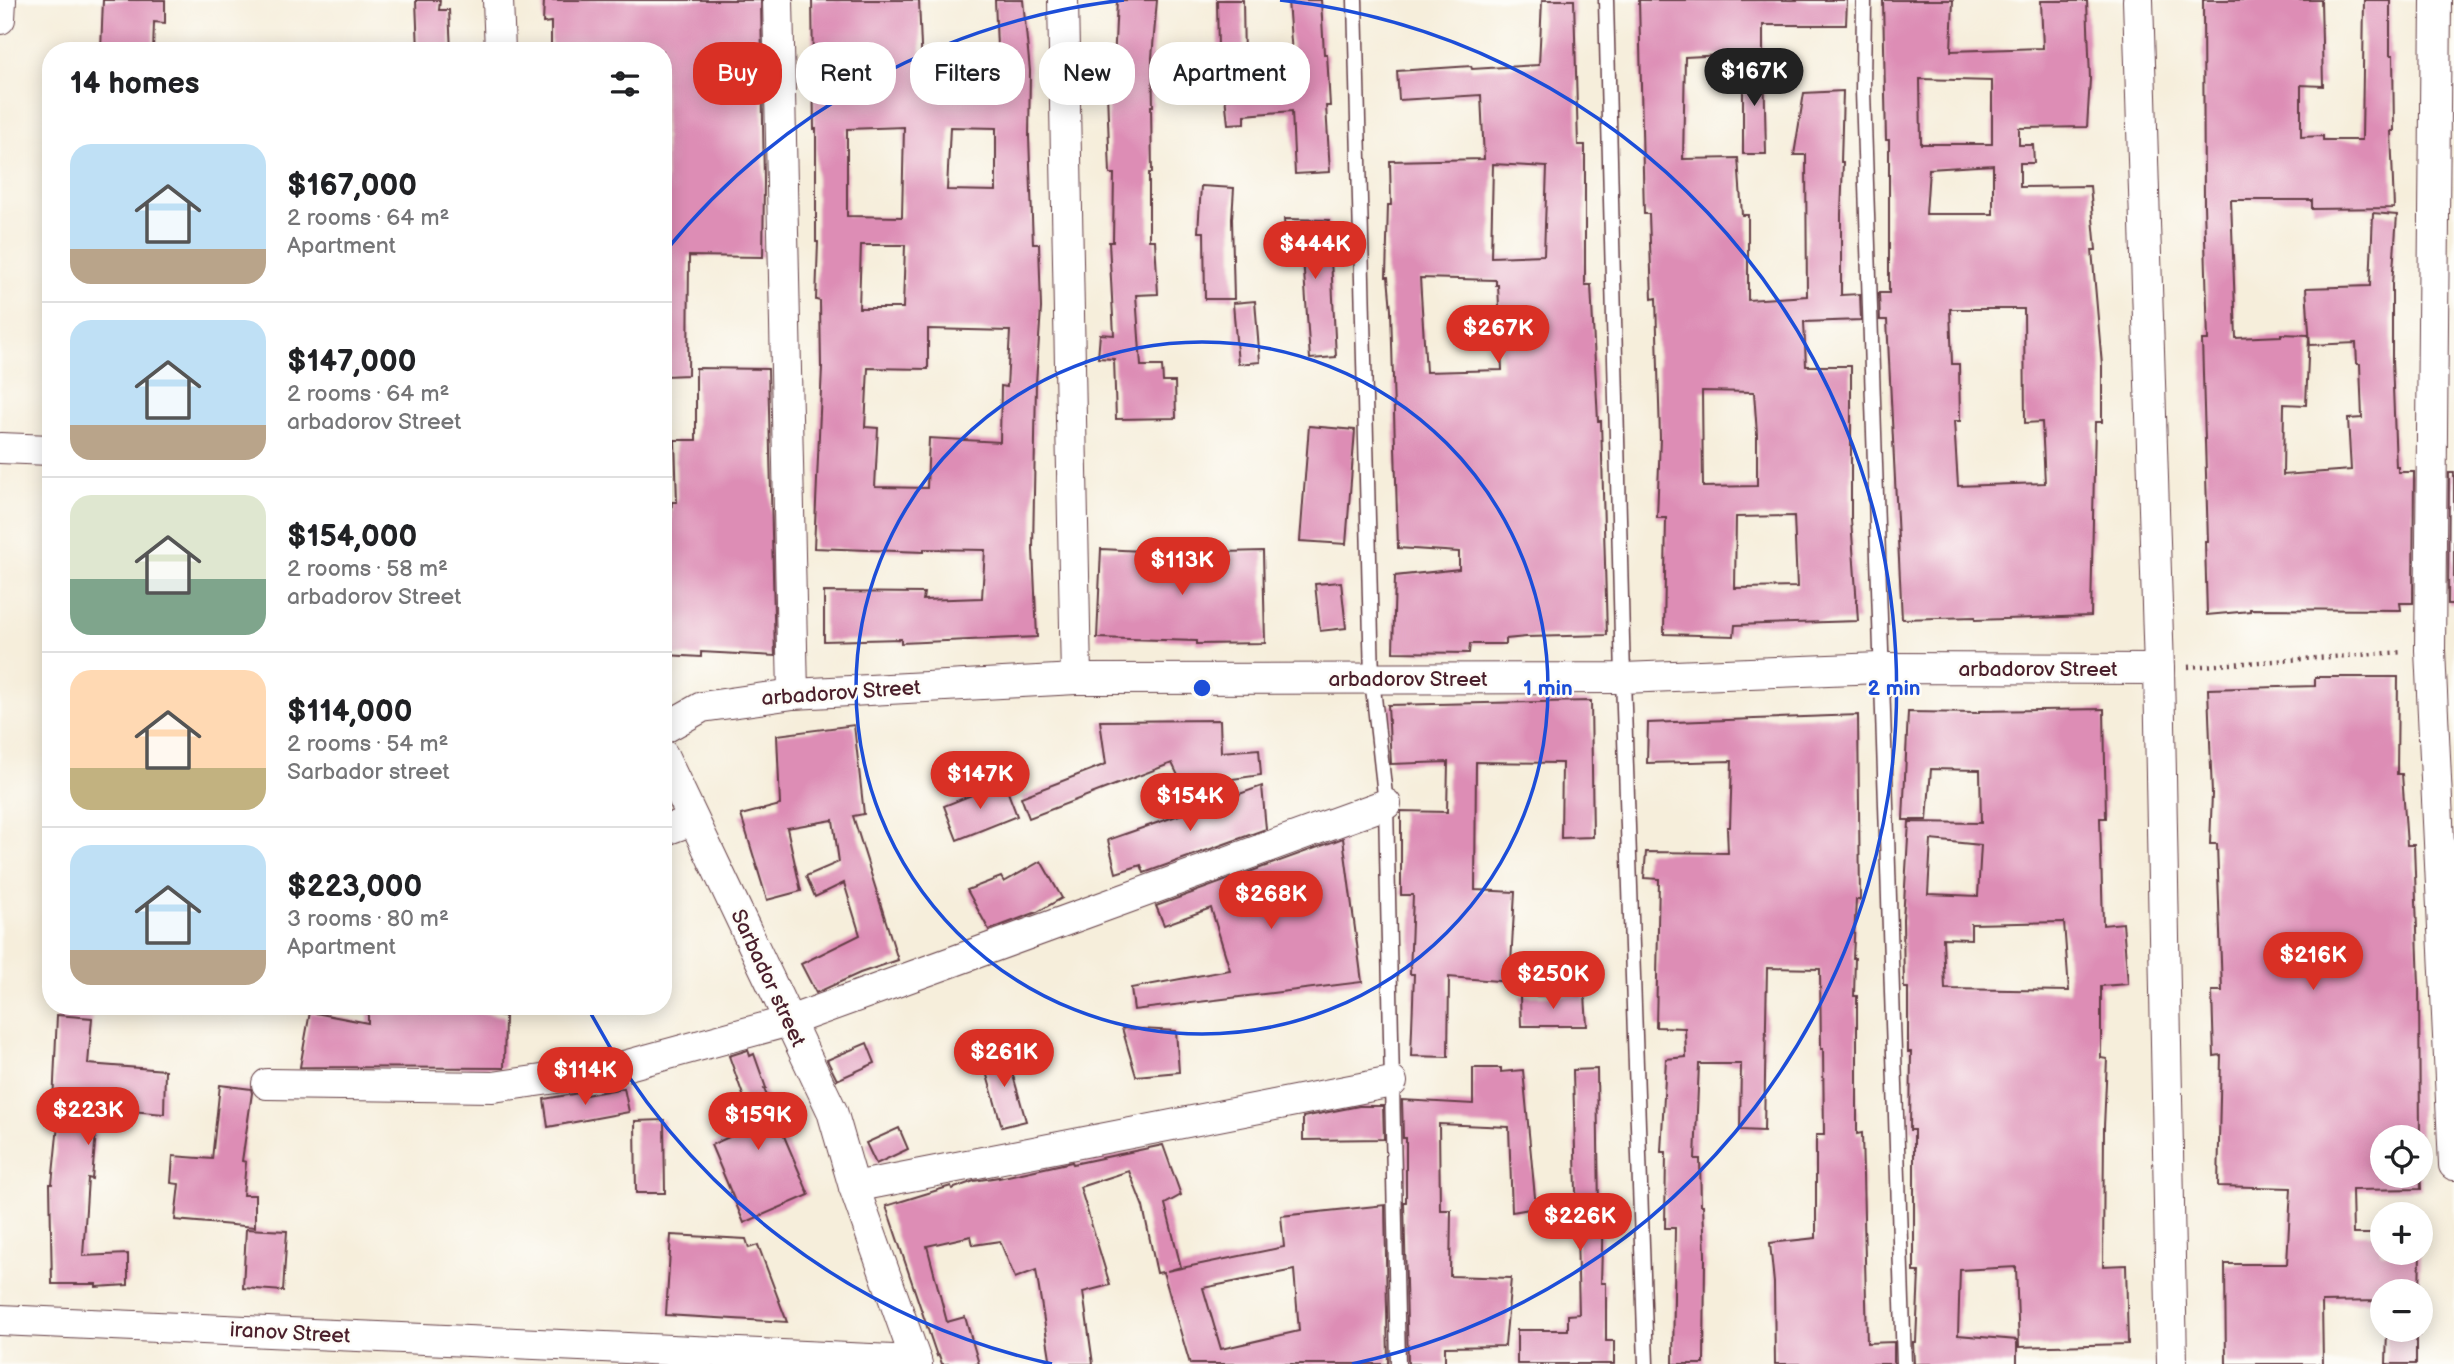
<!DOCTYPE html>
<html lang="en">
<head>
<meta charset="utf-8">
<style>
  body { margin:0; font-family:"Balsamiq Sans",sans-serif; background:#f2f2f2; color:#202124; height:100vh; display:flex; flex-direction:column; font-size:26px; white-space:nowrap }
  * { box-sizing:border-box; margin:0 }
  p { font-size:23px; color:#757577 }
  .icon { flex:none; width:38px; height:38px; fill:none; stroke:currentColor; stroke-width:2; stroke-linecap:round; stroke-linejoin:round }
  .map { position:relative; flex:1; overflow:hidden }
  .sheet { position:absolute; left:42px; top:42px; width:630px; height:973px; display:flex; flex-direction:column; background:#fff; border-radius:28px; box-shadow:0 4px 18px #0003 }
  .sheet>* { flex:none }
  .hud { position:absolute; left:693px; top:42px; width:665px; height:63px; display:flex; gap:14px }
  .controls { position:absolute; left:2370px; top:1125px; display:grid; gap:14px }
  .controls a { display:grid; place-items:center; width:63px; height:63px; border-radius:50%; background:#fff; box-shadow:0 4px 18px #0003; font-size:35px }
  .price { position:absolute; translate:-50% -60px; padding:0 16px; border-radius:24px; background:#d93025; color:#fff; font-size:23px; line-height:46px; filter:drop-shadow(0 2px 4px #0008) }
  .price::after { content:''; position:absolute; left:50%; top:42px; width:21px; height:16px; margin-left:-10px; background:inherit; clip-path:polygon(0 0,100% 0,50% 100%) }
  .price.selected { background:#222; color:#fff }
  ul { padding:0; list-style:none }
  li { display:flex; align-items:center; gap:21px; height:175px; padding:0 28px }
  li+li { border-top:2px solid #e0e0e0 }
  li span { display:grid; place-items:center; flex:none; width:196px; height:140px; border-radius:21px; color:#555 }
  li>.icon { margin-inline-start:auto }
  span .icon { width:84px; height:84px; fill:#fffc; stroke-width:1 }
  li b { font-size:30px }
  h2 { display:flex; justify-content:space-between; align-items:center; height:84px; padding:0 28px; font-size:30px }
  .tag { padding:0 24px; border-radius:28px; background:#fff; box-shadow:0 4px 18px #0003; font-size:24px; line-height:63px }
  .tag.selected { background:#d93025; color:#fff }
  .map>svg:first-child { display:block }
  .building { fill:#dd8db5; fill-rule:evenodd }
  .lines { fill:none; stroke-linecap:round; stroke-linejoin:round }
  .service-casing { stroke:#643e45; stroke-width:17 }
  .minor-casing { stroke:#643e45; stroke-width:32 }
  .path { stroke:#643e45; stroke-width:4.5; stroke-dasharray:2 5; stroke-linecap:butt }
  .service { stroke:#fff; stroke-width:14 }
  .minor { stroke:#fff; stroke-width:30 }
  .ring { fill:none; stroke:#1d4ed8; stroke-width:3.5 }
  .labels { text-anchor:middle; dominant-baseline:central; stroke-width:5; stroke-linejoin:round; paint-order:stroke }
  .street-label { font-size:21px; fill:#4a1f2b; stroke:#fdfcf7 }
  .centre { fill:#1d4ed8; stroke:#fdfcf7; stroke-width:3.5 }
  .ring-label { font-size:21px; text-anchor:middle; font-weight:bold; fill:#1d4ed8; stroke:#fdfcf7; stroke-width:5; stroke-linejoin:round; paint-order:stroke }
</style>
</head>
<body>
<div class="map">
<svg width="2454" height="1364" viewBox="0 0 2454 1364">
  <rect width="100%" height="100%" fill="#fdfcf7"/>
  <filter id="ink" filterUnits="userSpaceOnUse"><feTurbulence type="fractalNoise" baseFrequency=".0143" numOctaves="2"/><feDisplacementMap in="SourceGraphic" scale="14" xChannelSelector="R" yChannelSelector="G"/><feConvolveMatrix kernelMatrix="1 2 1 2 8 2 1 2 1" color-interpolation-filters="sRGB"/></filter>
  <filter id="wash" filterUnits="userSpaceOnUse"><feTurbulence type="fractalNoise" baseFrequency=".00686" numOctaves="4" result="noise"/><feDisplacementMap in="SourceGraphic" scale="28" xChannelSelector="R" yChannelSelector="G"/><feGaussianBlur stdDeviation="1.57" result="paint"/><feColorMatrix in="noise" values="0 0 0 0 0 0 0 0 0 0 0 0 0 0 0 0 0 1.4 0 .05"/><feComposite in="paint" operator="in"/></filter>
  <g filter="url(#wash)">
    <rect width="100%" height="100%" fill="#f6eedb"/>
    <g id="blocks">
      <g class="building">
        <polygon points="103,0 165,0 165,23 154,22 153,51 101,51"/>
        <polygon points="416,0 440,0 439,10 449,10 451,51 418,51"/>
        <polygon points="544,0 761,0 764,183 763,257 689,256 688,375 664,376 666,264 668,264 663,51 551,51 551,22 543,23"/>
        <path d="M 812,0 L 919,0 L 922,70 L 998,70 L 995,0 L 1023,0 L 1030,71 L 1029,137 L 1033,244 L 1039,244 L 1041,308 L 1036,383 L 1033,549 L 1037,637 L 901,643 L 901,639 L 824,641 L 824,592 L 924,593 L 923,600 L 982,598 L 985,550 L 924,549 L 924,552 L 814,548 L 822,367 L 821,367 L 820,301 L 816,300 L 818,242 L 816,242 L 816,129 L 814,129 ZM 904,127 L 902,217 L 847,216 L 847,129 ZM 950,127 L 996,128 L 996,191 L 947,190 ZM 861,245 L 905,245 L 903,308 L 859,308 ZM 928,329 L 1010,331 L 1007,387 L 1001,386 L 1000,442 L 929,438 L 927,488 L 875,487 L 878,428 L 865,427 L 868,368 L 928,369 Z"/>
        <polygon points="1117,0 1157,0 1152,58 1153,106 1151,106 1152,173 1149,173 1149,240 1155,240 1158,294 1136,295 1141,366 1162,366 1163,382 1175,382 1176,418 1116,419 1114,359 1098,358 1100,334 1114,335 1109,242 1113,242 1114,174 1110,174 1106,64 1114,64"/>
        <polygon points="1217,0 1243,0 1244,61 1292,55 1288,0 1321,0 1324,54 1327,54 1330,106 1326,106 1330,172 1295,174 1292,111 1245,115 1245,123 1228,124 1220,49 1218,49"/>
        <path d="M 1542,0 L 1574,0 L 1578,145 L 1585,145 L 1585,285 L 1591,285 L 1598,421 L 1601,421 L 1607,635 L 1526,637 L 1506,639 L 1506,644 L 1470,644 L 1469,653 L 1393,652 L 1395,576 L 1459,569 L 1459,552 L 1398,548 L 1391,310 L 1388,277 L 1386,277 L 1388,205 L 1391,205 L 1390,161 L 1484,159 L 1481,95 L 1399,100 L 1397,71 L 1471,66 L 1472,69 L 1539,65 ZM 1493,164 L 1547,167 L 1544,255 L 1491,257 ZM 1420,278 L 1496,280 L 1496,285 L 1498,285 L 1502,370 L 1426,372 Z"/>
        <path d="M 1639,0 L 1847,0 L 1846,25 L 1763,25 L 1763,53 L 1685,57 L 1683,159 L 1738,158 L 1742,215 L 1748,215 L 1748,300 L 1807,296 L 1806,155 L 1794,155 L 1804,93 L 1843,91 L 1841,162 L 1843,162 L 1841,214 L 1841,295 L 1860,294 L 1861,320 L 1804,322 L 1806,366 L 1851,366 L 1851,519 L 1858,621 L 1735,625 L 1734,636 L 1664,634 L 1666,518 L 1657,518 L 1660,438 L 1656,298 L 1652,299 L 1649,214 L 1644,214 ZM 1702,391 L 1754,392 L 1757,434 L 1757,486 L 1703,487 ZM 1794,516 L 1797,587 L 1735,588 L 1736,517 Z"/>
        <path d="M 1883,0 L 1953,0 L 1951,51 L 2043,48 L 2041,1 L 2087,1 L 2090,79 L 2087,127 L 2019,128 L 2019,145 L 2033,145 L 2034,163 L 2020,163 L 2020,187 L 2090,186 L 2096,250 L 2092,250 L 2102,365 L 2102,422 L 2095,422 L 2091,616 L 1975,620 L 1975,617 L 1902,619 L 1887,320 L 1880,320 L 1879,293 L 1889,293 L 1889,140 L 1886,140 ZM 1920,79 L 1992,81 L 1992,144 L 1921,144 ZM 1993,165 L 1993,214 L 1926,214 L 1929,169 ZM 1950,309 L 2024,309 L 2025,423 L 2042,422 L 2045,483 L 1958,486 L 1954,421 L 1960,421 L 1959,364 L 1952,364 Z"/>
        <polygon points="2203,0 2321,0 2323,86 2301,85 2301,137 2323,136 2323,140 2362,140 2364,0 2390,0 2390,55 2393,55 2394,131 2391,131 2394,208 2312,209 2312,200 2231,200 2236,338 2281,336 2281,334 2309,335 2306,405 2284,404 2283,475 2351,470 2348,419 2362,418 2360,364 2357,364 2356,343 2310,345 2306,288 2370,286 2373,213 2397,215 2392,284 2392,360 2396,467 2398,467 2398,472 2414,472 2413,603 2400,603 2401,610 2250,609 2250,611 2207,615 2205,542 2208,542 2202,340 2208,340 2204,205"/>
        <polygon points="1743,61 1764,61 1766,154 1743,154"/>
        <polygon points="1201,186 1234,188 1232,219 1234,299 1205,299 1204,232 1198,232"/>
        <polygon points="1284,219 1329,220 1336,357 1310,359 1303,257 1287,259"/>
        <polygon points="1255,301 1260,362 1238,364 1233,303"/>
        <polygon points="696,368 768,369 775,656 701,652 701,657 666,655 668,555 672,502 677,502 675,440 696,440"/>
        <polygon points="1309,426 1355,430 1346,544 1300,541"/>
        <polygon points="2449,473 2454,473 2454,604 2448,604"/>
        <polygon points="1101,549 1184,553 1263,551 1265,643 1196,644 1196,641 1097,638"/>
        <polygon points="1341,582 1346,628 1320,631 1315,584"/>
        <polygon points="2315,677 2398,677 2397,774 2402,774 2407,845 2414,845 2419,986 2420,1138 2382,1138 2382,1176 2420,1176 2420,1164 2421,1189 2352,1190 2353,1234 2382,1234 2382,1253 2420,1253 2419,1292 2382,1292 2382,1301 2322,1302 2323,1364 2226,1364 2225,1264 2287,1264 2291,1188 2218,1186 2221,1055 2214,1056 2212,991 2222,991 2217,844 2210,844 2212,794 2208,689 2315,686"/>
        <polygon points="1591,701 1593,837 1561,838 1562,763 1476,762 1475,890 1515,892 1510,982 1449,977 1448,1057 1411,1056 1414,974 1410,974 1413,895 1401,895 1401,811 1447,812 1448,762 1391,764 1388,705"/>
        <path d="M 2104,709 L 2106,818 L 2100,818 L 2103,925 L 2123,923 L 2128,984 L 2101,986 L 2101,1058 L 2107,1059 L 2104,1127 L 2103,1266 L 2126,1265 L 2128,1344 L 2019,1347 L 2016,1267 L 1960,1270 L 1958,1335 L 2017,1340 L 2017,1364 L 1914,1364 L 1913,1342 L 1916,1342 L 1919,1272 L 1914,1272 L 1914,1130 L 1910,1130 L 1911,1052 L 1908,1052 L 1908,988 L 1904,988 L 1903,919 L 1909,822 L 1981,823 L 1980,770 L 1931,769 L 1927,820 L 1903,820 L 1908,712 L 1979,713 L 1979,711 ZM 1931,840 L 1981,845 L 1978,896 L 1928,894 ZM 2064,922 L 2069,991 L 1945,989 L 1943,938 L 1971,939 L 1971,924 Z"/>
        <polygon points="1858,715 1860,900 1856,900 1853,958 1855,958 1854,996 1857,996 1857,1134 1862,1133 1867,1343 1894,1342 1894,1364 1775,1364 1774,1283 1770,1243 1816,1238 1816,1135 1824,1135 1823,1049 1821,1049 1820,969 1767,968 1764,1131 1740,1130 1741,1064 1699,1064 1695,1159 1700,1159 1701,1205 1703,1205 1705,1255 1704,1364 1673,1364 1675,1228 1665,1228 1666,1152 1661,1152 1666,1059 1686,1057 1685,1028 1656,1027 1659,879 1644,878 1646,852 1728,853 1727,827 1730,827 1732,761 1647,763 1648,723"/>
        <polygon points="1220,720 1221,752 1259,749 1261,775 1183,786 1172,763 1029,818 1021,797 1106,764 1100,721"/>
        <polygon points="854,725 864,814 853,816 898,960 860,973 816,993 801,964 860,935 844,883 815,897 806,876 839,862 833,820 787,828 801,891 767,900 741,815 780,805 777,735"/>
        <polygon points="1004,782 1017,816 957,840 944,806"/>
        <polygon points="1262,786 1266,829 1144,873 1141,865 1116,873 1108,840"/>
        <polygon points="1343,838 1362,982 1134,1010 1131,988 1230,970 1211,908 1164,925 1156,906"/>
        <polygon points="1041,861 1062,898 1037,912 989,930 967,890 1001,877 1004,882"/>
        <polygon points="1585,995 1587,1026 1521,1026 1520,996"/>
        <polygon points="433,1006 505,1016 504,1068 300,1067 310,1012 368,1023 368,1009 433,1013"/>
        <polygon points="57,1015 92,1018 88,1064 165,1070 164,1114 98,1108 92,1179 88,1178 83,1256 128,1254 128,1285 96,1287 96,1284 52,1284 50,1184 52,1184 60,1105 53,1104"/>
        <polygon points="1122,1028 1176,1031 1179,1072 1136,1076"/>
        <polygon points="867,1043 875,1063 837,1080 827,1060"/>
        <polygon points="748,1050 750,1056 754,1054 766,1088 764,1089 809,1195 744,1223 711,1145 754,1126 729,1056"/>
        <polygon points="1006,1051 1026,1121 1002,1127 982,1058"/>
        <polygon points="1473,1068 1501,1068 1501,1072 1523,1070 1536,1208 1512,1212 1509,1127 1439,1124 1440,1210 1451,1210 1450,1276 1511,1278 1505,1346 1445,1347 1445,1364 1408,1364 1404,1202 1406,1202 1406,1138 1403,1138 1402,1100 1473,1104"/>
        <polygon points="1597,1069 1599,1212 1603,1212 1601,1283 1606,1283 1606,1341 1614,1341 1614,1364 1517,1364 1517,1330 1568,1330 1568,1315 1579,1314 1573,1070"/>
        <polygon points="220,1085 251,1089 252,1093 242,1161 246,1162 243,1195 255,1195 255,1227 175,1220 179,1184 171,1183 173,1156 212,1159"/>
        <polygon points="624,1088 629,1112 548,1127 544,1099 579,1093 580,1096"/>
        <polygon points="1359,1106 1383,1106 1384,1139 1303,1140 1303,1117"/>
        <polygon points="664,1120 665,1193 636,1193 635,1121"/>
        <polygon points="899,1128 908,1149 876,1164 866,1143"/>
        <path d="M 1163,1145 L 1181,1195 L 1165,1204 L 1181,1267 L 1167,1271 L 1284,1247 L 1281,1216 L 1385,1205 L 1388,1364 L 1190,1364 L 1163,1272 L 1157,1273 L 1143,1207 L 1129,1171 L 1080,1187 L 1110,1285 L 1083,1292 L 1093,1364 L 1051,1364 L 1036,1270 L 1015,1278 L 1000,1241 L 973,1245 L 971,1236 L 927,1246 L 947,1322 L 965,1317 L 979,1364 L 942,1364 L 939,1355 L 937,1356 L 886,1206 L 951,1186 L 952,1189 L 974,1181 L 999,1177 L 999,1178 L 1072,1162 L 1073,1164 ZM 1294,1270 L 1299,1331 L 1221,1349 L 1203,1288 Z"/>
        <polygon points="246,1229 287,1231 283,1291 243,1288"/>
        <polygon points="671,1235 746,1239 749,1248 758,1245 787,1322 666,1315"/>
        <polygon points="2387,1330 2419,1330 2419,1335 2416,1335 2416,1364 2386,1364"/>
      </g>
    </g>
  </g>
  <g filter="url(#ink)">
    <use href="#blocks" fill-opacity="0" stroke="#643e45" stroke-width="2"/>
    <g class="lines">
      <defs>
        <g id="service">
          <polyline points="1355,0 1372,679 1386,804 1398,1364"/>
          <polyline points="1606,0 1623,678 1646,1364"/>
          <polyline points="1864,0 1863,91 1904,1364"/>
        </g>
        <g id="minor">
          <polyline points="498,0 500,51"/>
          <polyline points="778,0 793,694"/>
          <polyline points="1063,0 1076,679"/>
          <polyline points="2138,0 2159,669 2172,1364"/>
          <polyline points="2436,0 2430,650 2454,1165"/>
          <polyline points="0,19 1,0"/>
          <polyline points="0,448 51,450"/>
          <polyline points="663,729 702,707 793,694 1076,679 1623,678 1880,668 2159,669"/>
          <polyline points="663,755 832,1111 854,1187 917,1364"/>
          <polyline points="663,831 693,820"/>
          <polyline points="267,1084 493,1087 606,1071 789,1021 1386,804"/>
          <polyline points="854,1187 1392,1082"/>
          <polyline points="0,1320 916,1361"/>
        </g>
      </defs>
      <use href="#service" class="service-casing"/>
      <use href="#minor" class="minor-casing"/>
      <polyline class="path" points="2188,667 2403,652"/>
      <use href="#service" class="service"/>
      <use href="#minor" class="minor"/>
    </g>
  </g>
  <g class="ring">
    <circle cx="1202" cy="688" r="346"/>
    <path d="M1052 1364A692 692 0 0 1 588 1008M664 253A692 692 0 0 1 1124 0M1280 0A692 692 0 0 1 1352 1364"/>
  </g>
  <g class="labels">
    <g class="street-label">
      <text x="2038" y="669">arbadorov Street</text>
      <text x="1408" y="679">arbadorov Street</text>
      <text transform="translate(841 693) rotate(-4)">arbadorov Street</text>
      <text transform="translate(768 978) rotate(65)">Sarbador street</text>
      <text transform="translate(290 1333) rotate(3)">iranov Street</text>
    </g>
  </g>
  <circle cx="1202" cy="688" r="10" class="centre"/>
  <g class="ring-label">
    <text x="1548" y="695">1 min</text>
    <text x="1894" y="695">2 min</text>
  </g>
</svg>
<div class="controls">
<a><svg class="icon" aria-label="locate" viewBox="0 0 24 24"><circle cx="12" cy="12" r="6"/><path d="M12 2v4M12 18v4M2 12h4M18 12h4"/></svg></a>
<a>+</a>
<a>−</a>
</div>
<b class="price selected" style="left:1754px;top:108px">$167K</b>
<b class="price" style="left:1315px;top:281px">$444K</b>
<b class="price" style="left:1498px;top:365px">$267K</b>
<b class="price" style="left:1182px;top:597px">$113K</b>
<b class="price" style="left:980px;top:811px">$147K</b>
<b class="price" style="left:1190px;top:833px">$154K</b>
<b class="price" style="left:1271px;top:931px">$268K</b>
<b class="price" style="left:2313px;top:992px">$216K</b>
<b class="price" style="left:1553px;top:1011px">$250K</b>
<b class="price" style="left:1004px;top:1089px">$261K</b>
<b class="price" style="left:585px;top:1107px">$114K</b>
<b class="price" style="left:88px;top:1147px">$223K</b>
<b class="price" style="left:758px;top:1152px">$159K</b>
<b class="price" style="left:1580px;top:1253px">$226K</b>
<div class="hud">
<a class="tag selected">Buy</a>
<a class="tag">Rent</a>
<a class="tag">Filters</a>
<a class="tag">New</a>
<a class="tag">Apartment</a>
</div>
<section class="sheet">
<h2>14 homes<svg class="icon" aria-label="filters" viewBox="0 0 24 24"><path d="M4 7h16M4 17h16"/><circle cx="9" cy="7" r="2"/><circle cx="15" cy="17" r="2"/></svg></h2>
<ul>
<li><span style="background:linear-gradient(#bfe0f5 75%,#b9a48a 0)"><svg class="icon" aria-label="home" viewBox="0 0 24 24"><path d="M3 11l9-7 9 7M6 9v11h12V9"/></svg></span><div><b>$167,000</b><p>2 rooms · 64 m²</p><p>Apartment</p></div></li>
<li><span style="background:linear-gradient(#bfe0f5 75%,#b9a48a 0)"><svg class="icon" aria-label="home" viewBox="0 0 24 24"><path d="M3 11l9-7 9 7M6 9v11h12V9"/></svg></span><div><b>$147,000</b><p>2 rooms · 64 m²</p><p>arbadorov Street</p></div></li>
<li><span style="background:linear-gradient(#dfe7d0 60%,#7fa58c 0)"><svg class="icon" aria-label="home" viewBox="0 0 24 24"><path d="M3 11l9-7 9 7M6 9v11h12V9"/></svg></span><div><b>$154,000</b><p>2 rooms · 58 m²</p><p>arbadorov Street</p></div></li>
<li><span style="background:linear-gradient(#ffd9b3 70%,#c2b280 0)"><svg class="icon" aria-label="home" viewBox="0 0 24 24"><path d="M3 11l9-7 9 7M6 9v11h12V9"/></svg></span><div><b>$114,000</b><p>2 rooms · 54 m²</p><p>Sarbador street</p></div></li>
<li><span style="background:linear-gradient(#bfe0f5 75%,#b9a48a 0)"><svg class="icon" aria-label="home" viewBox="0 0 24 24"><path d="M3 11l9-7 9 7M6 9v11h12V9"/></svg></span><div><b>$223,000</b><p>3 rooms · 80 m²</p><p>Apartment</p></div></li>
</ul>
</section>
</div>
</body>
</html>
